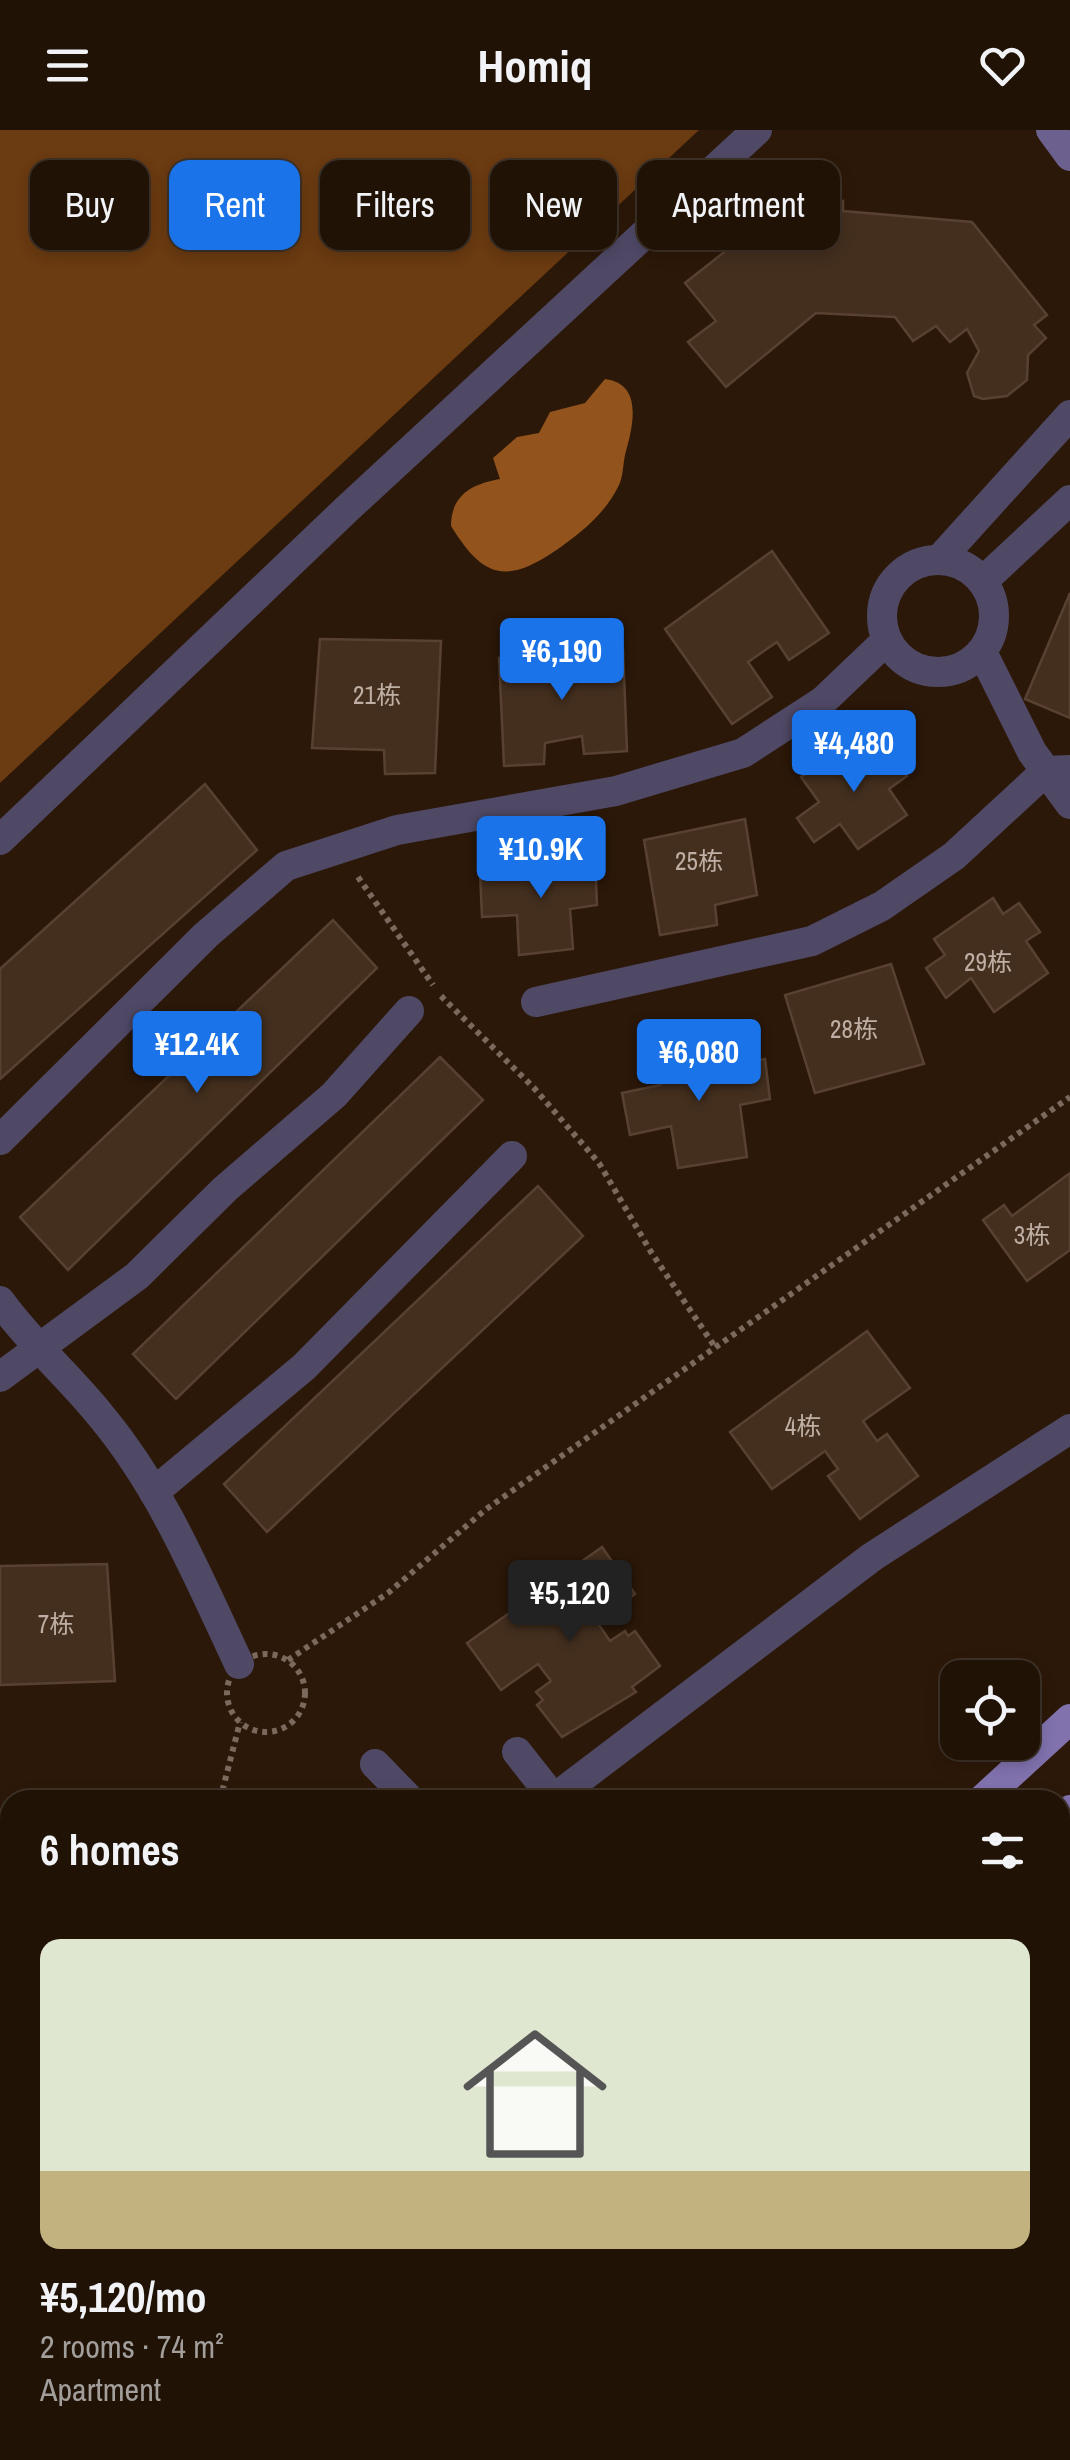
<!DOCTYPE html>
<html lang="en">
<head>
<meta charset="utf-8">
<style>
  body { margin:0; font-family:"Archivo Narrow","Noto Sans SC",sans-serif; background:#2d2014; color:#f1f3f6; height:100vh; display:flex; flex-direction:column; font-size:38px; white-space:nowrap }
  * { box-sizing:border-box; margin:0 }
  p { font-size:32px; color:#a29e9b }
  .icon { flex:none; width:55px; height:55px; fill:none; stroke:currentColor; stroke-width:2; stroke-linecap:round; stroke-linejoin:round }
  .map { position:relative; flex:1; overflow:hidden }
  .drawer { position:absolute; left:0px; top:1660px; width:1070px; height:670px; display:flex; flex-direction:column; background:#211206; border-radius:30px 30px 0 0; box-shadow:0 5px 15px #0003,0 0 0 2px #3e3228 }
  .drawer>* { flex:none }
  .banner { position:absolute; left:30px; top:30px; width:1010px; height:90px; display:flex; gap:20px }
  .buttons { position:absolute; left:940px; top:1530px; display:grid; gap:20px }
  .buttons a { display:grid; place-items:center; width:100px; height:100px; border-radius:20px; background:#211206; box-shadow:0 5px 15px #0003,0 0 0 2px #3e3228; font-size:50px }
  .price { position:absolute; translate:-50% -85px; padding:0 22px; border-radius:10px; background:#1a73e8; color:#fff; font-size:32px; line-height:65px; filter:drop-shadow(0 2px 5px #0008) }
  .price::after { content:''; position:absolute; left:50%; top:60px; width:30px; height:22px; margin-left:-15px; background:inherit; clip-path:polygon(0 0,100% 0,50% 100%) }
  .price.selected { background:#222; color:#fff }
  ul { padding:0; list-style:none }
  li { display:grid; align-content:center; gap:20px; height:530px; padding:0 40px }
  li span { display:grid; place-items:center; height:310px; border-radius:20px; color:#555 }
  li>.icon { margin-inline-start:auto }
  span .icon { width:180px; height:180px; fill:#fffc; stroke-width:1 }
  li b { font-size:42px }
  h2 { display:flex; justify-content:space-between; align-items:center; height:120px; padding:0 40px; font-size:42px }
  .pill { padding:0 35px; border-radius:20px; background:#211206; box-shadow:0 5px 15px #0003,0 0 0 2px #3e3228; font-size:35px; line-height:90px }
  .pill.selected { background:#1a73e8; color:#fff }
  header { display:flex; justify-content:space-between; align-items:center; height:130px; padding:0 40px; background:#211206; font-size:45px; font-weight:700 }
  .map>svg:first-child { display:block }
  .forest { fill:#6b3b11 }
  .water { fill:#92531c }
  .building { fill:#442f1e; stroke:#584130; stroke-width:2.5 }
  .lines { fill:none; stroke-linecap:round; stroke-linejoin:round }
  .path { stroke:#7a695c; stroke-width:6; stroke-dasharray:5 5; stroke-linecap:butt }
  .service { stroke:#4f4966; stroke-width:22 }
  .minor { stroke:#4f4966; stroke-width:30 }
  .secondary { stroke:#6b608e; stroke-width:30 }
  .primary { stroke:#8172ae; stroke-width:30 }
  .labels { text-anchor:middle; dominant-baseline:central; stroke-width:8; stroke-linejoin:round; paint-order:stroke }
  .number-label { font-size:25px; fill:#beaea3 }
</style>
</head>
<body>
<header><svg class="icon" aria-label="menu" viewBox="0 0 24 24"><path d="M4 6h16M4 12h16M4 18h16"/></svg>Homiq<svg class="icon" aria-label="heart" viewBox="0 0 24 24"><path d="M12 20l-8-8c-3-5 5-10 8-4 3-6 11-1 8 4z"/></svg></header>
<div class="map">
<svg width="1070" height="2330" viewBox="0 0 1070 2330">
  <rect width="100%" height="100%" fill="#2c1808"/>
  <polygon class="forest" points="0,0 699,0 0,653"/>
  <path class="water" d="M 605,249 C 645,254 632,299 625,325 C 623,335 623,347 619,355 C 605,384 581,403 555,421 C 506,454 483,448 451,396 C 451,365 472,354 500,349 L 493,328 L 517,307 L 539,303 L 550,282 L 585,273 Z"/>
  <g class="building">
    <polygon points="843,71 843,81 972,92 1047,185 1034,195 1046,208 1028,225 1027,250 1007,266 983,269 974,266 967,243 979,221 967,199 950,212 936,196 913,211 895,187 816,183 726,257 688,212 716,191 685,153 775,82 801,102 807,75"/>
    <polygon points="772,421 829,503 789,530 777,512 748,532 772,567 732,594 665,499"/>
    <polygon points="1070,463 1070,588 1025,569"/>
    <polygon points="320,509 441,511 435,643 385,644 384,620 312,618"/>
    <polygon points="623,518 627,621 584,624 582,606 545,613 544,634 504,636 499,528"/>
    <polygon points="856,610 872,633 889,621 907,646 889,659 907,685 858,719 840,694 814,712 797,688 819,672 801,647"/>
    <polygon points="205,654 257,720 0,949 0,839"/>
    <polygon points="745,689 757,765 715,775 717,795 660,805 644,710"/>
    <polygon points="595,727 597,775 570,779 573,819 519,825 517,785 482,787 480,743"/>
    <polygon points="993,768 1003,784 1019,773 1040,802 1026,811 1048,843 994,882 971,848 946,868 926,838 945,825 934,809"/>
    <polygon points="333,790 377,838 68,1140 20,1087"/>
    <polygon points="891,834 924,934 815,963 785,865"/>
    <polygon points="720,913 726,936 765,929 770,969 740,975 747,1027 678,1038 671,996 630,1005 622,963 660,955 655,926"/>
    <polygon points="440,927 483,970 176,1269 133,1224"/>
    <polygon points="1070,1043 1070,1120 1027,1151 983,1090 1004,1075 1012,1086"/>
    <polygon points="538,1056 583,1106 267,1402 224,1354"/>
    <polygon points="867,1201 910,1258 863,1291 877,1311 887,1304 918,1346 860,1389 828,1346 838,1339 825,1321 772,1359 730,1302"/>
    <polygon points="602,1417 635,1464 597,1492 610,1511 625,1501 628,1506 635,1501 660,1536 632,1557 636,1562 562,1607 537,1575 543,1570 536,1562 551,1551 538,1534 501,1560 467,1513"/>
    <polygon points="107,1434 115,1551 0,1555 0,1436"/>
    <polygon points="0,2233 10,2243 10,2279 0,2288"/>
    <polygon points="10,2320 44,2320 53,2330 0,2330"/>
  </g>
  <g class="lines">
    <g class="path">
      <polyline points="358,747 433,855"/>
      <polyline points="441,866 534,958 599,1033 651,1122 715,1217"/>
      <circle cx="266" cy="1563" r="39"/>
      <polyline points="288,1530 388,1463 485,1380 1070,967"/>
      <polyline points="220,1670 240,1592"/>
      <polyline points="0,2007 10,2015"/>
      <polyline points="0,2108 10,2096"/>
    </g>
    <g class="service">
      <polyline points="1060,2034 1070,2045"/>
      <polyline points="380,2320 388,2330"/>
      <polyline points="799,2320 807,2330"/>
    </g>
    <g class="minor">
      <circle cx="938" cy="486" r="56"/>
      <polyline points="939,430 1070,285"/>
      <polyline points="983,451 1070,370"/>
      <polyline points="982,522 1032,622 1070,674"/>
      <polyline points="0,710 349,377 757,0"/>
      <polyline points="536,872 812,811 882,776 954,726 1046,641 1070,640"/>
      <polyline points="0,1010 206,805 286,736 397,700 616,661 743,623 823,571 887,510"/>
      <path d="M 0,1171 C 30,1213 69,1246 101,1286 C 162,1359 199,1449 239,1534"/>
      <polyline points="0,1247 137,1146 225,1059 334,965 409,881"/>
      <polyline points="154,1362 304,1237 512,1026"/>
      <polyline points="517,1622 554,1669"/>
      <polyline points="375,1634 410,1670"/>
      <polyline points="552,1670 872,1427 1070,1299"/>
      <polyline points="0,1746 10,1756"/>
      <polyline points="0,1877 10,1867"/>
    </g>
    <polyline class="secondary" points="1051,0 1070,26"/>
    <g class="primary">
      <polyline points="982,1670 1070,1589"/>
      <polyline points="1060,1689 1070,1680"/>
      <polyline points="214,2330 225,2320"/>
      <polyline points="297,2330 308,2320"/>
    </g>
  </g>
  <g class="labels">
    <g class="number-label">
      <text x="377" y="565">21栋</text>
      <text x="699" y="731">25栋</text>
      <text x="988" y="832">29栋</text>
      <text x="854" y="899">28栋</text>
      <text x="1032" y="1105">3栋</text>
      <text x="803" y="1296">4栋</text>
      <text x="56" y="1494">7栋</text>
    </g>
  </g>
</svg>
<div class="buttons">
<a><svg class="icon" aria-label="locate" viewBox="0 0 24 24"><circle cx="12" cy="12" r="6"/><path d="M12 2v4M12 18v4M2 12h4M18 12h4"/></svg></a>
</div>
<b class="price" style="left:562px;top:573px">¥6,190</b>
<b class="price" style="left:854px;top:665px">¥4,480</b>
<b class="price" style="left:541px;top:771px">¥10.9K</b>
<b class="price" style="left:197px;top:966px">¥12.4K</b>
<b class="price" style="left:699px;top:974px">¥6,080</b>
<b class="price selected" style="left:570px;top:1515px">¥5,120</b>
<div class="banner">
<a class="pill">Buy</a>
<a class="pill selected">Rent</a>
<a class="pill">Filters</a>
<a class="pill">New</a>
<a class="pill">Apartment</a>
</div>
<section class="drawer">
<h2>6 homes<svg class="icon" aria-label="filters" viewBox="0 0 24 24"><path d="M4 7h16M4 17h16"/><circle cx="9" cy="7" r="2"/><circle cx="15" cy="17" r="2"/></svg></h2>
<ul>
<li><span style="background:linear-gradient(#dfe7d0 75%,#c2b280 0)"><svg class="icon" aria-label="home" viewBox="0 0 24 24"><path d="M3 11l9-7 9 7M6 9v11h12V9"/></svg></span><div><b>¥5,120/mo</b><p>2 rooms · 74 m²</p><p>Apartment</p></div></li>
</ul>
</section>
</div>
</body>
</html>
